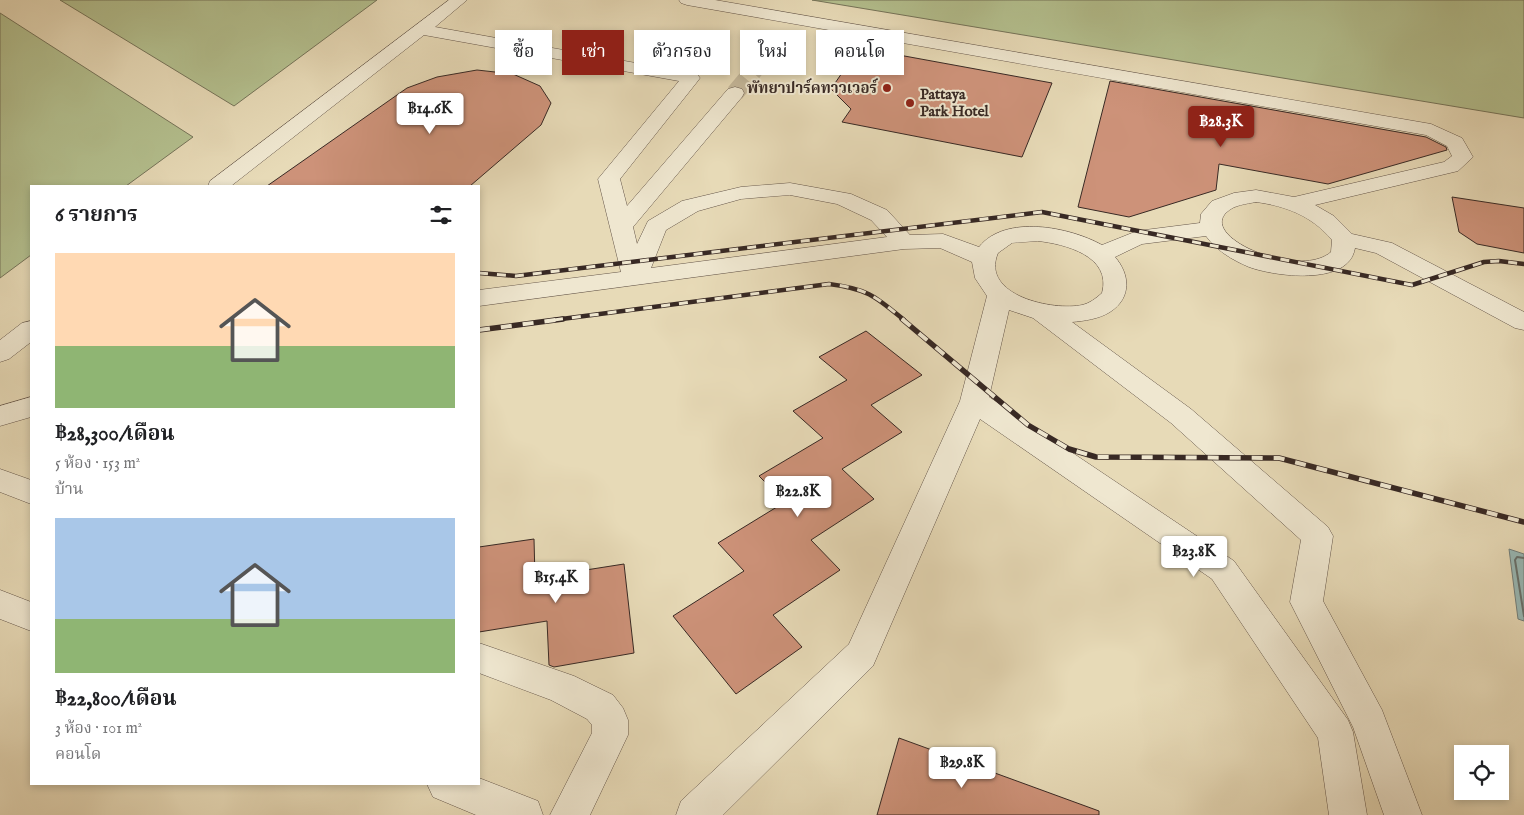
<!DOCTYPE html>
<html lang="th">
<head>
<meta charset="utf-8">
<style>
  body { margin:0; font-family:"IM FELL English","Noto Serif Thai",serif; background:#f6f6f6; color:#202124; height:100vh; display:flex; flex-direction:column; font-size:19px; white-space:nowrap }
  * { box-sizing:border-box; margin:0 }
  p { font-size:16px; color:#757577 }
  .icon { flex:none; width:28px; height:28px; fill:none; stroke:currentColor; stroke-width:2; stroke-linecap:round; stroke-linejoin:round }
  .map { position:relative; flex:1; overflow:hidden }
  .panel { position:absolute; left:30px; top:185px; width:450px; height:600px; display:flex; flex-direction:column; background:#fff; border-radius:0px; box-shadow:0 2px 8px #0003 }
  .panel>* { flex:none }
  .top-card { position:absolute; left:495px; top:30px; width:475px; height:45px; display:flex; gap:10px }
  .tools { position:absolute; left:1454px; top:745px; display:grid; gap:10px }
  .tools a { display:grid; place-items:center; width:55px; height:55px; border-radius:0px; background:#fff; box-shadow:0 2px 8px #0003; font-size:25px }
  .price { position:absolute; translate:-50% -42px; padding:0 11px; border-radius:5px; background:#fff; color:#222; font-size:16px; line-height:32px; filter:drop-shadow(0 1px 2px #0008) }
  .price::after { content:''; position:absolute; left:50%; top:30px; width:15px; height:11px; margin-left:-8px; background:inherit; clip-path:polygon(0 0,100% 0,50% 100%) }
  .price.active { background:#8f2418; color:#fff }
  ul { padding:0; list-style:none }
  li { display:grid; align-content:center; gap:10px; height:265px; padding:0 25px }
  li span { display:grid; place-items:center; height:155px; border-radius:0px; color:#555 }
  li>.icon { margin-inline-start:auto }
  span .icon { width:90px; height:90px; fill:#fffc; stroke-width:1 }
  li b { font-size:21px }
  h2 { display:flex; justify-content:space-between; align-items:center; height:60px; padding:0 25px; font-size:21px }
  .chip { padding:0 18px; border-radius:0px; background:#fff; box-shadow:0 2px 8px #0003; font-size:18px; line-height:45px }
  .chip.active { background:#8f2418; color:#fff }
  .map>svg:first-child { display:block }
  .green { fill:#b4c08f; stroke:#76745a }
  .water { fill:#99b9b6; stroke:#727f7c }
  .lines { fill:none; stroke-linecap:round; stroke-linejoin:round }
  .shore { stroke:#68716d; stroke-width:2 }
  .building { fill:#cd9279; stroke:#382924 }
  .minor-tunnel { stroke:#c4b79a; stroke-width:18; stroke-dasharray:18 9; stroke-linecap:butt }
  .minor-casing { stroke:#645549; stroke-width:1 }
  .minor { fill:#efe7d0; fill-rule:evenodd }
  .rail-far1-casing { stroke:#382924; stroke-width:4.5 }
  .rail-casing { stroke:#382924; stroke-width:5.5 }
  .rail-far1 { stroke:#efe7d0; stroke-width:3; stroke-dasharray:9; stroke-linecap:butt }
  .rail { stroke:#efe7d0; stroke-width:4; stroke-dasharray:11; stroke-linecap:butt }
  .poi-dot { fill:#8f2418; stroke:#efe7d0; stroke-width:2 }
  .labels { text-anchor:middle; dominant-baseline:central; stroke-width:4; stroke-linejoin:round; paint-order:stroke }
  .far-poi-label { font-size:15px; font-weight:bold; fill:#382924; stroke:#efe7d0; text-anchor:end }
</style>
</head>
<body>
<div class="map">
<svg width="1524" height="815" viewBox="0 0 1524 815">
  <rect width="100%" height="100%" fill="#e7dab7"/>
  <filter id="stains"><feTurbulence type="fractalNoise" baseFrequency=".004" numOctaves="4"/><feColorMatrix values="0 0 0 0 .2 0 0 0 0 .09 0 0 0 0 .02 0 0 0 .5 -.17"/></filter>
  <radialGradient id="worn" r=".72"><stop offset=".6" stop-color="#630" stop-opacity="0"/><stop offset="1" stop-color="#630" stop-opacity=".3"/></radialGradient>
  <g class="green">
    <polygon points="60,0 377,0 234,106"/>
    <polygon points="812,0 1524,0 1524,118"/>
    <polygon points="0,13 193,137 126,186 31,186 31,255 0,278"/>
  </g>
  <polygon class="water" points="1509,549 1524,554 1524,621 1518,619"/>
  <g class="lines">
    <polyline class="shore" points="1524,558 1517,557 1515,560 1524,616"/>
  </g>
  <g class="building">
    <polygon points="888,53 1052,83 1022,157 842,122 851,109 831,89 844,70 882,61"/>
    <polygon points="477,70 513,74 540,86 551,103 541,125 470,186 267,186 407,88 437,77"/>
    <polygon points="1110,81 1426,137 1446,147 1447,150 1328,184 1219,164 1216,190 1129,217 1078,207"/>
    <polygon points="1452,197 1524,208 1524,253 1477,244 1459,232"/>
    <polygon points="866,331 922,375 871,405 902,432 842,469 874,499 811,540 840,570 773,615 802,647 736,694 673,616 744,571 718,543 785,502 759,476 823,438 793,411 847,380 819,357"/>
    <polygon points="534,539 535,578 624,564 634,653 554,667 549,665 547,621 479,632 479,547"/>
    <polygon points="899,738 1099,811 1099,815 877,815"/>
  </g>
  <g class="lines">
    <polyline class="minor-tunnel" points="735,93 784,34"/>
    <defs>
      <g id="minor">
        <path d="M 449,0 L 467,0 L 435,27 L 697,74 L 700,78 L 697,82 L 620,179 L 627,206 L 728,89 L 735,87 L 742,89 L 744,93 L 742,97 L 633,227 L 637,244 L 648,221 L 682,201 L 741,187 L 790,183 L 851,194 L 887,210 L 910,235 L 943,234 L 979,247 C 1005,214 1070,227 1102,245 L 1137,231 L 1200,223 L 1201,214 L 1212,201 L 1234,193 L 1256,190 L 1294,197 L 1444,162 L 1452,156 L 1447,146 L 1426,135 L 687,5 L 681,3 L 679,0 L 715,0 L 1431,124 L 1462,138 L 1473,157 L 1458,171 L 1315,205 L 1334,216 L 1352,234 L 1392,243 L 1524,312 L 1524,330 L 1515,328 L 1376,253 L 1355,248 C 1349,287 1273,276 1249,267 C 1232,260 1216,250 1206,236 L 1142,244 L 1115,257 C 1130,274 1132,298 1110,312 C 1099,319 1084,321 1072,322 L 1191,409 L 1328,527 L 1333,536 L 1323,601 L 1382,710 L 1422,815 L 1384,815 L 1353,727 L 1290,602 L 1301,540 L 1171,423 L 1033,318 L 1009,310 L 989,397 L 1234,561 L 1348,720 L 1353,732 L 1367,815 L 1329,815 L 1318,738 L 1212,579 L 980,419 L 873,666 L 723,815 L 676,815 L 681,801 L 849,644 L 960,401 L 987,296 L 975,278 L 972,262 L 940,248 L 904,249 L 479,306 L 479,290 L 621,272 L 598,179 L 679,81 L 424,35 L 231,186 L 208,186 L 210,181 ZM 790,195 L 837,204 L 871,220 L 887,237 L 651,268 L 666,230 L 698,211 L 741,199 ZM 1256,202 C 1286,206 1312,216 1332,240 L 1331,252 C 1299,280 1198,237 1227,212 C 1234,205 1246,204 1256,202 ZM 1038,241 C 1065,244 1112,256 1102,293 C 1095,299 1090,303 1082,305 C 1054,311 980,296 998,253 L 1012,243 Z"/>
        <polygon points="31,321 31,342 9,359 0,362 0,340 22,323"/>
        <polygon points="31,397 31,417 0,426 0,406"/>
        <polygon points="0,469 31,480 31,504 0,492"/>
        <polygon points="0,590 31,602 31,631 0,619"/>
        <polygon points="479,643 574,676 613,695 623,708 628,720 628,735 590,815 550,815 592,733 592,725 587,719 551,700 479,673"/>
        <polygon points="479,778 538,801 543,815 476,815 433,797 427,784 479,784"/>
      </g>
    </defs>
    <use href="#minor" class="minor-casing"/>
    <use href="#minor" class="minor"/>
    <defs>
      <g id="rail-far1">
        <polyline points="479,273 516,276 1042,212 1412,285 1484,262 1499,261 1524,264"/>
        <path d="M 554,320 L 829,284 C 868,289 875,296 904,320"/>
      </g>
      <g id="rail">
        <polyline points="902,319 1028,425 1069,449 1096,457 1279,458 1524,522"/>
        <polyline points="479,330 563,319"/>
      </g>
    </defs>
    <use href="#rail-far1" class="rail-far1-casing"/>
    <use href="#rail" class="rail-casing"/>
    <use href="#rail-far1" class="rail-far1"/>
    <use href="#rail" class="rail"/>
  </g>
  <g class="poi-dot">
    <circle cx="887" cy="88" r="5"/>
    <circle cx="910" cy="103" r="5"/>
  </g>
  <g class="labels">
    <g class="far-poi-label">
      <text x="877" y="88">พัทยาปาร์คทาวเวอร์</text>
      <text x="920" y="94" text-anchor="start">Pattaya<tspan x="920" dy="17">Park Hotel</tspan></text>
    </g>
  </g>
  <rect width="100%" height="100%" filter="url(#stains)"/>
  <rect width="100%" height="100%" fill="url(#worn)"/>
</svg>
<div class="tools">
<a><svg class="icon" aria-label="locate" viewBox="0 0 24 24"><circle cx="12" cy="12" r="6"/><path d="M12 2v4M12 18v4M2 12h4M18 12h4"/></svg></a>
</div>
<b class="price" style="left:430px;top:135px">฿14.6K</b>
<b class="price active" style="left:1221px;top:148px">฿28.3K</b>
<b class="price" style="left:798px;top:518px">฿22.8K</b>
<b class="price" style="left:1194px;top:578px">฿23.8K</b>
<b class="price" style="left:556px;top:604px">฿15.4K</b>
<b class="price" style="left:962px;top:789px">฿29.8K</b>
<div class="top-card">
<a class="chip">ซื้อ</a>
<a class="chip active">เช่า</a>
<a class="chip">ตัวกรอง</a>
<a class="chip">ใหม่</a>
<a class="chip">คอนโด</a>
</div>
<section class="panel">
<h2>6 รายการ<svg class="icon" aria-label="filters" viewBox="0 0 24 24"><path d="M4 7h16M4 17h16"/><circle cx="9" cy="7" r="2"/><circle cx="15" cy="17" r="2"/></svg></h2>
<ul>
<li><span style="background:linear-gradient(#ffd9b3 60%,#8fb573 0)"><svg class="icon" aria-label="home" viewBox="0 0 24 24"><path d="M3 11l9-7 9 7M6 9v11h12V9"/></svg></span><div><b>฿28,300/เดือน</b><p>5 ห้อง · 153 m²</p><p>บ้าน</p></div></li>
<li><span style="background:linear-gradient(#a9c7e8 65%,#8fb573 0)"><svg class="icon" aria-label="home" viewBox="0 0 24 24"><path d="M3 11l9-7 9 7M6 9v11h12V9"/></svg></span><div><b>฿22,800/เดือน</b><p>3 ห้อง · 101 m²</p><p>คอนโด</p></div></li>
</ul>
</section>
</div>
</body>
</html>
